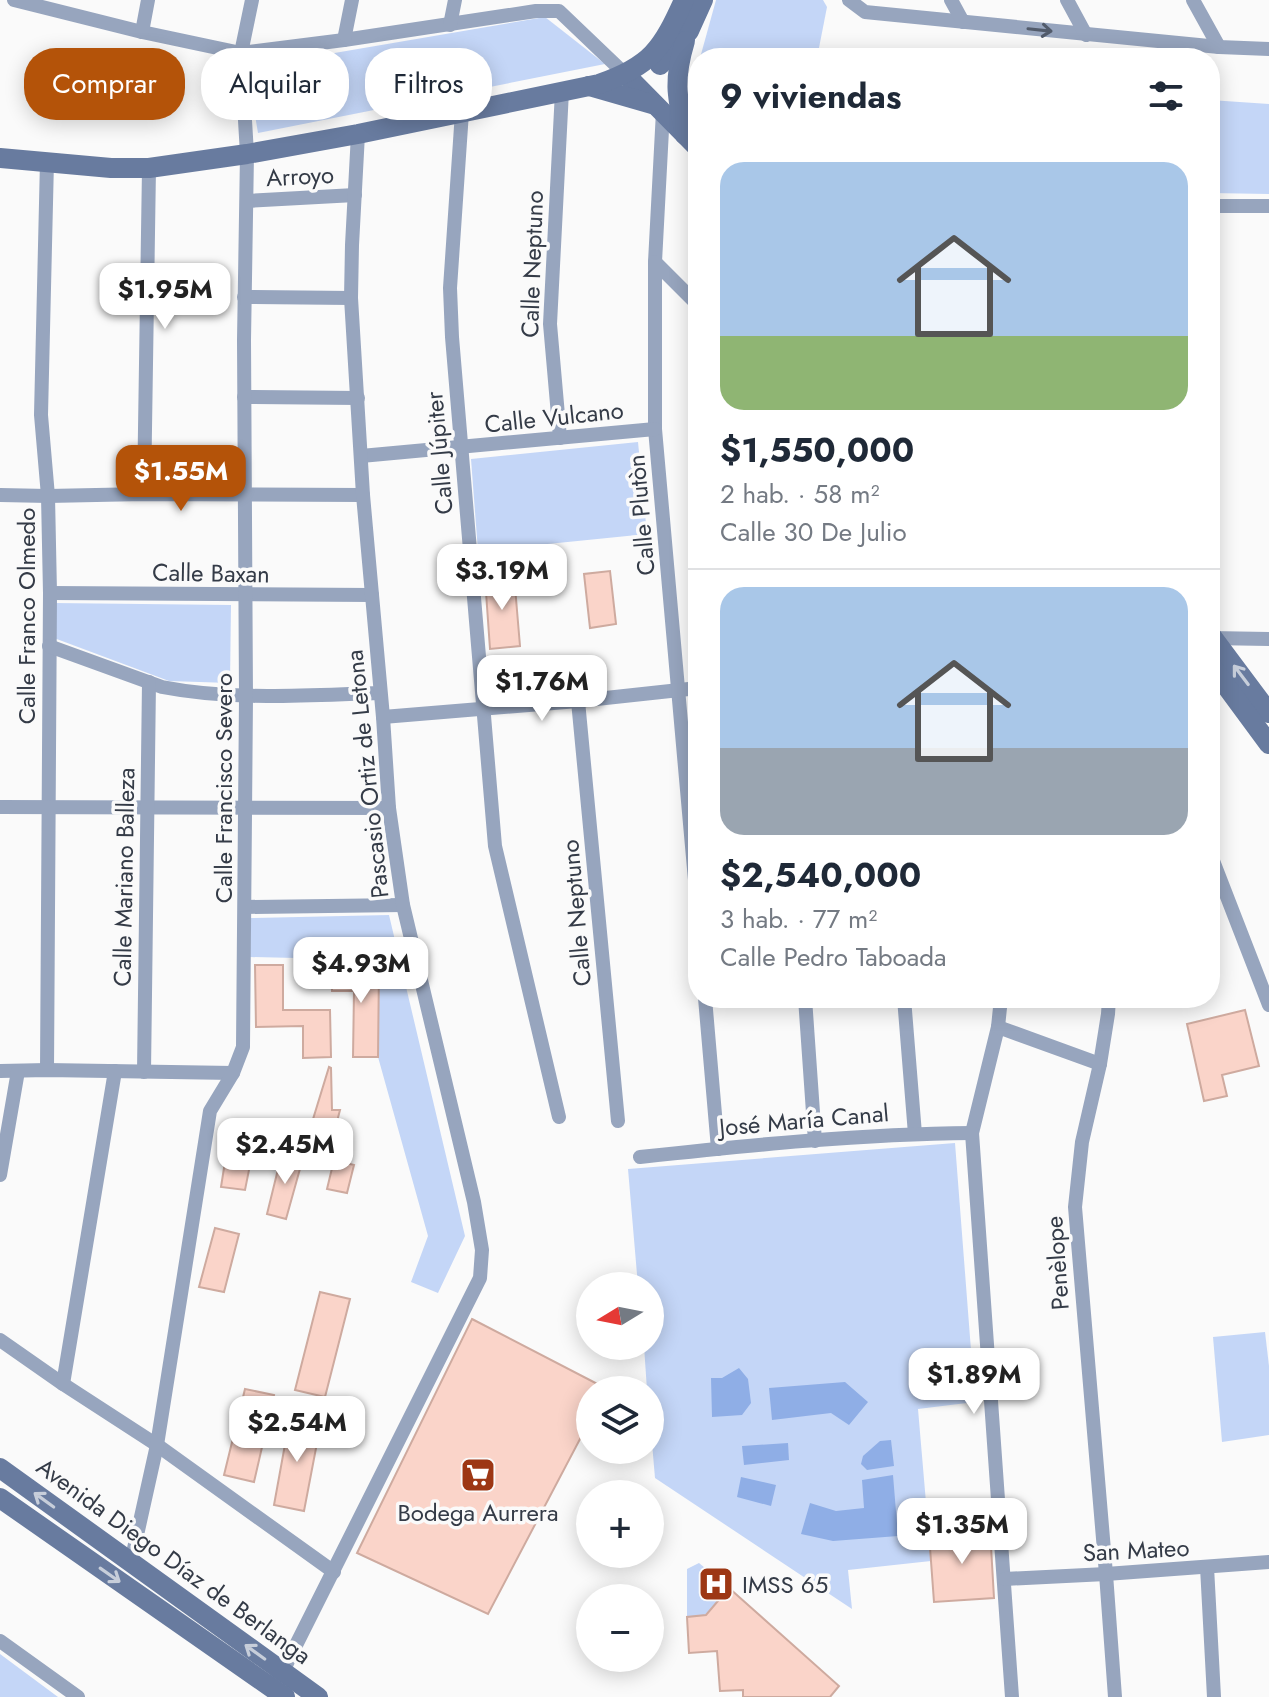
<!DOCTYPE html>
<html lang="es">
<head>
<meta charset="utf-8">
<style>
  body { margin:0; font-family:Jost,sans-serif; background:#f2f2f3; color:#1f2937; height:100vh; display:flex; flex-direction:column; font-size:30px; white-space:nowrap }
  * { box-sizing:border-box; margin:0 }
  p { font-size:26px; color:#747a83 }
  .icon { flex:none; width:44px; height:44px; fill:none; stroke:currentColor; stroke-width:2; stroke-linecap:round; stroke-linejoin:round }
  .map { position:relative; flex:1; overflow:hidden }
  .details { position:absolute; left:688px; top:48px; width:532px; height:960px; display:flex; flex-direction:column; background:#fff; border-radius:32px; box-shadow:0 4px 20px #0003 }
  .details>* { flex:none }
  .top-card { position:absolute; left:24px; top:48px; width:544px; height:72px; display:flex; gap:16px }
  .needle { width:52px; rotate:260deg }
  .controls { position:absolute; left:576px; top:1272px; display:grid; gap:16px }
  .controls a { display:grid; place-items:center; width:88px; height:88px; border-radius:50%; background:#fff; box-shadow:0 4px 20px #0003; font-size:40px }
  .price { position:absolute; translate:-50% -68px; padding:0 18px; border-radius:16px; background:#fff; color:#222; font-size:26px; line-height:52px; filter:drop-shadow(0 2px 4px #0008) }
  .price::after { content:''; position:absolute; left:50%; top:48px; width:24px; height:18px; margin-left:-12px; background:inherit; clip-path:polygon(0 0,100% 0,50% 100%) }
  .price.on { background:#b45309; color:#fff }
  ul { padding:0; list-style:none }
  li { display:grid; align-content:center; gap:16px; height:424px; padding:0 32px }
  li+li { border-top:2px solid #e0e1e3 }
  li span { display:grid; place-items:center; height:248px; border-radius:24px; color:#555 }
  li>.icon { margin-inline-start:auto }
  span .icon { width:144px; height:144px; fill:#fffc; stroke-width:1 }
  li b { font-size:34px }
  h2 { display:flex; justify-content:space-between; align-items:center; height:96px; padding:0 32px; font-size:34px }
  .tag { padding:0 28px; border-radius:32px; background:#fff; box-shadow:0 4px 20px #0003; font-size:28px; line-height:72px }
  .tag.on { background:#b45309; color:#fff }
  .map>svg:first-child { display:block }
  .green { fill:#c4d6f7 }
  .water { fill:#8faee6 }
  .building { fill:#fad4c9; stroke:#ceaa9f; stroke-width:2 }
  .lines { fill:none; stroke-linecap:round; stroke-linejoin:round }
  .street { stroke:#97a5be; stroke-width:14 }
  .secondary { stroke:#687b9f; stroke-width:20 }
  .oneway { stroke:#525b6b }
  .oneway2 { stroke:#c7ceda }
  .labels { text-anchor:middle; dominant-baseline:central; stroke-width:7; stroke-linejoin:round; paint-order:stroke }
  .street-label { font-size:24px; fill:#343b47; stroke:#fafafa }
  .poi-label { font-size:24px; fill:#343b47; stroke:#fafafa }
</style>
</head>
<body>
<div class="map">
<svg width="1269" height="1697" viewBox="0 0 1269 1697">
  <rect width="100%" height="100%" fill="#fafafa"/>
  <g class="green">
    <polygon points="716,0 823,0 827,7 817,58 700,58"/>
    <polygon points="545,17 605,64 258,133 247,68"/>
    <polygon points="1210,100 1269,104 1269,194 1210,193"/>
    <polygon points="638,442 647,534 478,551 471,459"/>
    <polygon points="53,603 231,605 230,683 169,681 54,638"/>
    <polygon points="389,915 465,1236 438,1293 411,1282 428,1236 378,1057 379,960 250,957 251,918"/>
    <polygon points="955,1143 975,1402 918,1409 931,1561 848,1570 852,1609 655,1478 650,1420 650,1390 647,1390 644,1346 650,1346 650,1286 638,1286 628,1169"/>
    <polygon points="1265,1332 1269,1366 1269,1435 1222,1442 1213,1337"/>
    <polygon points="699,1563 729,1588 705,1615 687,1617 687,1569"/>
    <polygon points="0,1654 58,1697 0,1697"/>
  </g>
  <g class="water">
    <polygon points="739,1368 748,1379 751,1403 742,1415 712,1417 711,1378 722,1378"/>
    <polygon points="845,1382 868,1402 849,1425 831,1413 772,1420 769,1388"/>
    <polygon points="891,1440 894,1466 867,1470 861,1464 863,1456 880,1441"/>
    <polygon points="788,1443 789,1460 744,1465 742,1446"/>
    <polygon points="893,1475 898,1536 833,1541 801,1534 810,1503 836,1511 864,1508 862,1480"/>
    <polygon points="741,1477 776,1485 771,1506 737,1497"/>
  </g>
  <g class="building">
    <polygon points="610,571 616,624 590,628 584,574"/>
    <polygon points="514,575 520,646 490,649 485,578"/>
    <polygon points="255,965 283,965 283,1010 330,1010 331,1057 303,1058 303,1026 256,1027"/>
    <polygon points="331,966 379,967 378,1057 353,1057 354,991 332,991"/>
    <polygon points="1245,1010 1259,1066 1222,1075 1227,1096 1204,1101 1187,1024"/>
    <polygon points="329,1067 331,1068 332,1110 340,1110 334,1133 310,1129"/>
    <polygon points="230,1130 256,1135 245,1190 221,1187"/>
    <polygon points="282,1153 303,1158 286,1219 267,1214"/>
    <polygon points="334,1160 354,1165 347,1193 327,1189"/>
    <polygon points="215,1228 239,1234 224,1292 199,1287"/>
    <polygon points="320,1292 350,1299 325,1397 295,1390"/>
    <polygon points="472,1319 609,1390 590,1390 590,1420 488,1614 357,1553"/>
    <polygon points="245,1389 274,1395 254,1482 224,1475"/>
    <polygon points="290,1417 321,1422 304,1511 274,1505"/>
    <polygon points="990,1529 994,1598 934,1602 929,1534"/>
    <polygon points="729,1588 839,1686 830,1697 743,1697 743,1690 720,1691 717,1651 689,1653 687,1617 706,1615"/>
  </g>
  <g class="lines">
    <g class="street">
      <polyline points="14,0 142,32 241,53 344,40 536,11 559,11 626,75"/>
      <polyline points="849,0 865,12 1219,47 1269,49"/>
      <polyline points="951,0 963,22"/>
      <polyline points="1067,0 1086,35"/>
      <polyline points="1193,0 1219,47"/>
      <polyline points="450,25 455,0"/>
      <polyline points="142,32 148,0"/>
      <polyline points="344,40 352,0"/>
      <polyline points="663,111 655,262 655,429 698,914"/>
      <polyline points="462,112 450,288 452,337 495,846 559,1117"/>
      <polyline points="47,161 41,415 48,496 50,593 47,1070"/>
      <polyline points="247,201 355,195"/>
      <polyline points="1210,206 1269,206"/>
      <polyline points="655,262 698,305"/>
      <polyline points="244,297 351,298"/>
      <polyline points="244,397 358,398"/>
      <polyline points="560,438 550,324 562,91"/>
      <polyline points="361,456 655,429"/>
      <polyline points="144,494 149,168"/>
      <polyline points="0,495 48,496 144,494 363,495"/>
      <polyline points="50,593 372,595"/>
      <polyline points="1210,638 1269,639"/>
      <path d="M 49,646 L 162,687 C 234,701 307,695 380,693"/>
      <polyline points="578,701 618,1121"/>
      <polyline points="383,717 578,701 698,688"/>
      <polyline points="0,807 389,808"/>
      <polyline points="1210,853 1269,1005"/>
      <polyline points="245,907 403,905"/>
      <polyline points="705,998 718,1149"/>
      <polyline points="805,998 815,1141"/>
      <polyline points="904,998 915,1134"/>
      <polyline points="1001,998 998,1027 972,1133 1012,1697"/>
      <polyline points="1109,998 1108,1014 1100,1064 1082,1142 1075,1207 1106,1574 1115,1697"/>
      <polyline points="998,1027 1100,1064"/>
      <polyline points="0,1071 47,1070 233,1073"/>
      <polyline points="144,1072 149,682"/>
      <path d="M 640,1157 C 750,1145 861,1134 972,1133"/>
      <polyline points="0,1175 18,1071"/>
      <polyline points="0,1340 63,1384 157,1445 334,1572"/>
      <polyline points="63,1384 115,1071"/>
      <polyline points="131,1562 157,1445 210,1111 233,1073 243,1047 246,697 244,340 247,154 241,53 252,0"/>
      <polyline points="1207,1567 1214,1697"/>
      <polyline points="1005,1579 1106,1574 1269,1562"/>
      <polyline points="0,1641 78,1697"/>
      <polyline points="277,1677 287,1663 480,1278 482,1250 474,1202 403,905 389,808 383,717 363,495 351,298 352,245 358,134"/>
    </g>
    <g class="secondary">
      <polyline points="660,65 689,31 703,0"/>
      <polyline points="626,75 698,148"/>
      <polyline points="589,86 655,105"/>
      <path d="M 685,135 C 677,96 673,81 685,41"/>
      <path d="M 0,158 L 111,168 L 149,168 L 247,154 L 358,134 L 599,84 C 651,66 662,49 684,0"/>
      <polyline points="1210,634 1269,713"/>
      <polyline points="1210,664 1269,744"/>
      <polyline points="0,1468 318,1697"/>
      <polyline points="0,1498 285,1697"/>
    </g>
  </g>
  <defs><path id="oneway-shaft" d="M-6 0H5M1.5-3L5.5 0L1.5 3" fill="none" stroke-width="1.6" stroke-linecap="round" stroke-linejoin="round" transform="scale(2)"/></defs>
  <use class="oneway" href="#oneway-shaft" transform="translate(1040 30) rotate(6)"/>
  <g class="oneway2">
    <use href="#oneway-shaft" transform="translate(1241 675) rotate(-127)"/>
    <use href="#oneway-shaft" transform="translate(44 1500) rotate(-144)"/>
    <use href="#oneway-shaft" transform="translate(110 1575) rotate(35)"/>
    <use href="#oneway-shaft" transform="translate(255 1652) rotate(-144)"/>
  </g>
  <defs>
    <symbol id="supermarket-square" viewBox="-11 -11 22 22"><rect x="-9" y="-9" width="18" height="18" rx="4" fill="#9d3714" stroke="#fafafa"/><path d="M-6-5.5h2.5l.6 2H6L4.5 2H-2.5L-4.4-4H-6ZM-1.5 3.2a1.3 1.3 0 1 0 .1 0ZM3 3.2a1.3 1.3 0 1 0 .1 0Z" fill="#fff"/></symbol>
    <symbol id="hospital-square" viewBox="-11 -11 22 22"><rect x="-9" y="-9" width="18" height="18" rx="4" fill="#9d3714" stroke="#fafafa"/><path d="M-5-5h3v3.5h4V-5h3V5h-3V1.5h-4V5h-3Z" fill="#fff"/></symbol>
  </defs>
  <g fill-rule="evenodd">
    <use href="#supermarket-square" x="458" y="1455" width="40" height="40"/>
    <use href="#hospital-square" x="696" y="1564" width="40" height="40"/>
  </g>
  <g class="labels">
    <g class="street-label">
      <text transform="translate(300 176) rotate(-3)">Arroyo</text>
      <text transform="translate(532 264) rotate(-88)">Calle Neptuno</text>
      <text transform="translate(554 417) rotate(-6)">Calle Vulcano</text>
      <text transform="translate(439 453) rotate(-95)">Calle Júpiter</text>
      <text transform="translate(641 515) rotate(-95)">Calle Plutòn</text>
      <text transform="translate(211 573) rotate(1)">Calle Baxan</text>
      <text transform="translate(26 616) rotate(-90)">Calle Franco Olmedo</text>
      <text transform="translate(367 774) rotate(-96)">Pascasio Ortiz de Letona</text>
      <text transform="translate(223 788) rotate(-90)">Calle Francisco Severo</text>
      <text transform="translate(124 877) rotate(-89)">Calle Mariano Balleza</text>
      <text transform="translate(576 913) rotate(-95)">Calle Neptuno</text>
      <text transform="translate(804 1120) rotate(-5)">José María Canal</text>
      <text transform="translate(1057 1263) rotate(-94)">Penèlope</text>
      <text transform="translate(1136 1550) rotate(-3)">San Mateo</text>
      <text transform="translate(174 1561) rotate(36)">Avenida Diego Díaz de Berlanga</text>
    </g>
    <g class="poi-label">
      <text x="478" y="1512">Bodega Aurrera</text>
      <text x="742" y="1584" text-anchor="start">IMSS 65</text>
    </g>
  </g>
</svg>
<div class="controls">
<a><svg class="needle" viewBox="-14 -14 28 28"><path d="M0-13l5 13h-10z" fill="#e53935"/><path d="M0 13l5-13h-10z" fill="#747a83"/></svg></a>
<a><svg class="icon" aria-label="layers" viewBox="0 0 24 24"><path d="M12 4l9 5-9 5-9-5zM3 14l9 5 9-5"/></svg></a>
<a>+</a>
<a>−</a>
</div>
<b class="price" style="left:165px;top:331px">$1.95M</b>
<b class="price on" style="left:181px;top:513px">$1.55M</b>
<b class="price" style="left:502px;top:612px">$3.19M</b>
<b class="price" style="left:542px;top:723px">$1.76M</b>
<b class="price" style="left:361px;top:1005px">$4.93M</b>
<b class="price" style="left:285px;top:1186px">$2.45M</b>
<b class="price" style="left:974px;top:1416px">$1.89M</b>
<b class="price" style="left:297px;top:1464px">$2.54M</b>
<b class="price" style="left:962px;top:1566px">$1.35M</b>
<div class="top-card">
<a class="tag on">Comprar</a>
<a class="tag">Alquilar</a>
<a class="tag">Filtros</a>
</div>
<section class="details">
<h2>9 viviendas<svg class="icon" aria-label="filters" viewBox="0 0 24 24"><path d="M4 7h16M4 17h16"/><circle cx="9" cy="7" r="2"/><circle cx="15" cy="17" r="2"/></svg></h2>
<ul>
<li><span style="background:linear-gradient(#a9c7e8 70%,#8fb573 0)"><svg class="icon" aria-label="home" viewBox="0 0 24 24"><path d="M3 11l9-7 9 7M6 9v11h12V9"/></svg></span><div><b>$1,550,000</b><p>2 hab. · 58 m²</p><p>Calle 30 De Julio</p></div></li>
<li><span style="background:linear-gradient(#a9c7e8 65%,#9aa5b1 0)"><svg class="icon" aria-label="home" viewBox="0 0 24 24"><path d="M3 11l9-7 9 7M6 9v11h12V9"/></svg></span><div><b>$2,540,000</b><p>3 hab. · 77 m²</p><p>Calle Pedro Taboada</p></div></li>
</ul>
</section>
</div>
</body>
</html>
